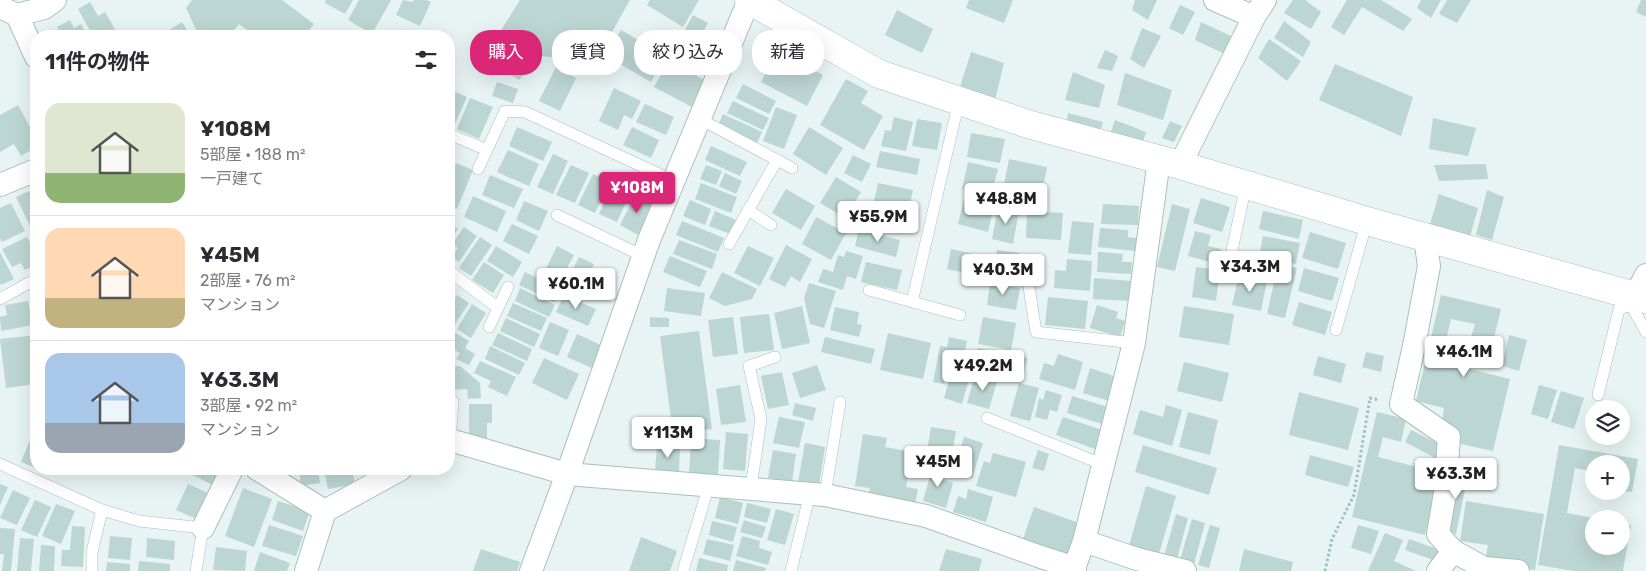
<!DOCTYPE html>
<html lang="ja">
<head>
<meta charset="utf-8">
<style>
  body { margin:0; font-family:Rubik,"Noto Sans JP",sans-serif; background:#f2f2f3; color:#2b2b33; height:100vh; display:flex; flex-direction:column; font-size:19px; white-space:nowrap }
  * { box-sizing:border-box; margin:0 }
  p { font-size:16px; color:#7c7c81 }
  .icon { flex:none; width:28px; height:28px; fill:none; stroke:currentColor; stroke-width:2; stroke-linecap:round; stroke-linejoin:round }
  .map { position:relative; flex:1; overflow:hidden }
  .details { position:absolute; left:30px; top:30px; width:425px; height:445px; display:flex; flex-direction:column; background:#fff; border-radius:20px; box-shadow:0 5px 20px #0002 }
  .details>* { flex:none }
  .hud { position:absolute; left:470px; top:30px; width:475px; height:45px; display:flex; gap:10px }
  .fabs { position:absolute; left:1585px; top:400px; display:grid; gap:10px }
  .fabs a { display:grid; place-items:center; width:45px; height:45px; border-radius:50%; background:#fff; box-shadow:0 5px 20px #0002; font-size:25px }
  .price { position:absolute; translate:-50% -42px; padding:0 11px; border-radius:5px; background:#fff; color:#222; font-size:16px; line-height:32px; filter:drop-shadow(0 1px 2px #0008) }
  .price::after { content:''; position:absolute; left:50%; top:30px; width:15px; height:11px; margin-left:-8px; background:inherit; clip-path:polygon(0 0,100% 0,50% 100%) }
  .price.current { background:#db2777; color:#fff }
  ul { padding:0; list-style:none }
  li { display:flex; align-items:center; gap:15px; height:125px; padding:0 15px }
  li+li { border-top:1px solid #e1e1e2 }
  li span { display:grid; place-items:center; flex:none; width:140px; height:100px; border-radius:15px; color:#555 }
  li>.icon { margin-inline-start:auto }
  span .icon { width:60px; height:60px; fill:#fffc; stroke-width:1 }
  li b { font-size:21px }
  h2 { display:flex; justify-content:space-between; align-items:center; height:60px; padding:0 15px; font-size:21px }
  .tag { padding:0 18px; border-radius:20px; background:#fff; box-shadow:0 5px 20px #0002; font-size:18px; line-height:45px }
  .tag.current { background:#db2777; color:#fff }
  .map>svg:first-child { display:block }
  .building { fill:#bcd6d3 }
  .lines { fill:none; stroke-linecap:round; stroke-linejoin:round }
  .service-casing { stroke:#a9c0be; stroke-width:12 }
  .minor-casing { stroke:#a9c0be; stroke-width:24 }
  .tertiary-casing { stroke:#a9c0be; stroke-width:29 }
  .path { stroke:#9ac2bf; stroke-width:3; stroke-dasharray:2.5 2.5; stroke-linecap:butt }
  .service { stroke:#fff; stroke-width:11 }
  .minor { stroke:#fff; stroke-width:22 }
  .tertiary { stroke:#fff; stroke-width:28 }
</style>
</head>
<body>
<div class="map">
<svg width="1646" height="571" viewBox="0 0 1646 571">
  <rect width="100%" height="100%" fill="#e7f4f3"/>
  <g class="building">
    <polygon points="192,0 282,0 314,24 305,36 255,36 239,24 229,36 199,36 186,8"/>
    <polygon points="326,0 353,0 345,14 325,3"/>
    <polygon points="359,0 391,0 372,34 348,20"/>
    <polygon points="403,0 412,2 414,0 426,0 431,2 420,26 396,15"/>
    <polygon points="520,0 630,0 595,62 540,56 519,80 484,58"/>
    <polygon points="650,0 699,0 683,27 647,5"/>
    <polygon points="969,0 1013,0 1004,23 966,8"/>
    <polygon points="1135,0 1157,0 1148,20 1132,10"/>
    <polygon points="1293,0 1305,0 1321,12 1311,29 1284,13"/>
    <polygon points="1347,0 1381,0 1412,19 1403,31 1362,7 1344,35 1331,27"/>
    <polygon points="1421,0 1441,0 1431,18 1417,8"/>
    <polygon points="1447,0 1471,0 1457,23 1439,14"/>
    <polygon points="1641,0 1646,0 1646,17 1636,12"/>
    <polygon points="90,2 98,16 105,12 117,33 111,36 93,36 78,9"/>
    <polygon points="1180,5 1195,12 1183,35 1169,28"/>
    <polygon points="897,10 933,29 922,53 885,35"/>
    <polygon points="693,15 708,23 704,30 719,38 706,62 676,46"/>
    <polygon points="70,20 74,28 81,24 88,36 62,36 57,27"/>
    <polygon points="1284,21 1311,42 1303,57 1274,38"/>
    <polygon points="182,22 191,36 160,36"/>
    <polygon points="1201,22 1235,38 1227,55 1195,40"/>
    <polygon points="1142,28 1161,36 1144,68 1130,59"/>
    <polygon points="621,30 666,56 651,82 606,56"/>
    <polygon points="1269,39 1301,61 1287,81 1258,58"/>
    <polygon points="1105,50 1118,56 1112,71 1097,68"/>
    <polygon points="777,51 823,75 807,106 761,82"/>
    <polygon points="971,52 1004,63 995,100 960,87"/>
    <polygon points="669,61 706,81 692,107 654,87"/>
    <polygon points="1335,64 1413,97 1401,136 1319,100"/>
    <polygon points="556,67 576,78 560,111 539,101"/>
    <polygon points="1073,72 1105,85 1099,108 1065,100"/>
    <polygon points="1125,73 1172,90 1163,120 1117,105"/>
    <polygon points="846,79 868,91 861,103 883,116 864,150 820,125"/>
    <polygon points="497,82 518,89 513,103 492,96"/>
    <polygon points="743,84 776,101 769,114 736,98"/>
    <polygon points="614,88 641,101 632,119 624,115 618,130 599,121"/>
    <polygon points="449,89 467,97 454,126 449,124"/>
    <polygon points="470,98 493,107 479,139 457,129"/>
    <polygon points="733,101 769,118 763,130 727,113"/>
    <polygon points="645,104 674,117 666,135 636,122"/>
    <polygon points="18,105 36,138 36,147 21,156 14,144 0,152 0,115"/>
    <polygon points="776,107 797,115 784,149 763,141"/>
    <polygon points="1068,113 1103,122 1099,136 1066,126"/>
    <polygon points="723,114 762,132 757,143 718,125"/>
    <polygon points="894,117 913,122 906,151 881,146 885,130 891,131"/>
    <polygon points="1433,118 1476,128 1468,156 1429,149"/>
    <polygon points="917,119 942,123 937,150 912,146"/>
    <polygon points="1115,120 1146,132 1142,145 1110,134"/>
    <polygon points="1170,121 1182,126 1174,142 1162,138"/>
    <polygon points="517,127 552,142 543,161 509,146"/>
    <polygon points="632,127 659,140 651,158 623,145"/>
    <polygon points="809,127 843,148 826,175 793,154"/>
    <polygon points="971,133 1005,139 1000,163 967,157"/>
    <polygon points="711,146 747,162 740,176 705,160"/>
    <polygon points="508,150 539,164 529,186 497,172"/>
    <polygon points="880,151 920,159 917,175 876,167"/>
    <polygon points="553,154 568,161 553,194 537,187"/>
    <polygon points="853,155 871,164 862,182 844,173"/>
    <polygon points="1009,159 1047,167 1040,203 1002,195"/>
    <polygon points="968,162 998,169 991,196 962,189"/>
    <polygon points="456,163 473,170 457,209 449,205 449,180"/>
    <polygon points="1486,164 1488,179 1439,181 1434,165"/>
    <polygon points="571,165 589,173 575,203 556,195"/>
    <polygon points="706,165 722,171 716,185 700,179"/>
    <polygon points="725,173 742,181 736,194 719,186"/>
    <polygon points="593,174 610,182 595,213 578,205"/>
    <polygon points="490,175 523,189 514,208 482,195"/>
    <polygon points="836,177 861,192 845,218 820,203"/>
    <polygon points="614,183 631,191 617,222 599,214"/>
    <polygon points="701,183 737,197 731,213 695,199"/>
    <polygon points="878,183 913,190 909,208 874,201"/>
    <polygon points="786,189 815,206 801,230 772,213"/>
    <polygon points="1487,190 1504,197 1492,240 1476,235"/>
    <polygon points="29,191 36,205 36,225 31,228 16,197"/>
    <polygon points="636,193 654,202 638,235 620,225"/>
    <polygon points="1439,194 1478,208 1470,237 1430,224"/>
    <polygon points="473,196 506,211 497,232 464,217"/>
    <polygon points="1201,198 1230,207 1222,232 1193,223"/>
    <polygon points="964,199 994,206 988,232 958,224"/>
    <polygon points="690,200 711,209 705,225 683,216"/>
    <polygon points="524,201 548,211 539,231 516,220"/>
    <polygon points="11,203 25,231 2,242 0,238 0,208"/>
    <polygon points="1103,204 1139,206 1138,225 1101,224"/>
    <polygon points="1172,204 1190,209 1175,271 1157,267"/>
    <polygon points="998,207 1019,211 1013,244 992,239"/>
    <polygon points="870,208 905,215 902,233 866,226"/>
    <polygon points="715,211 736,220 730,234 709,226"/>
    <polygon points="1027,211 1063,213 1061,240 1026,238"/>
    <polygon points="1263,211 1303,220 1299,239 1259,229"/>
    <polygon points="816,217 846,233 831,260 802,244"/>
    <polygon points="682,221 724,238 718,252 676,235"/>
    <polygon points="1072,221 1094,223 1091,255 1068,253"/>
    <polygon points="449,222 458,229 449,242"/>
    <polygon points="512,224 538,236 529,254 503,241"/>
    <polygon points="464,227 477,236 459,262 451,257 458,248 452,244"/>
    <polygon points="1100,228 1128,230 1128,237 1137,238 1136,251 1098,247"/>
    <polygon points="859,229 900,240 896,257 855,246"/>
    <polygon points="1195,231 1211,235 1208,246 1221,249 1217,264 1188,256"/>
    <polygon points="1310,232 1346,243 1338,269 1302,258"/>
    <polygon points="1263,236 1300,243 1296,264 1259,257"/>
    <polygon points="27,237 36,254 36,265 25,270 21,263 12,267 2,249"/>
    <polygon points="480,237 492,245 471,276 459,268"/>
    <polygon points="679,240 717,254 712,269 673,254"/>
    <polygon points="786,245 812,259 800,282 791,276 785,287 769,279"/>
    <polygon points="496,246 522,262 513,277 487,261"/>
    <polygon points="557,246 574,255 561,279 545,271"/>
    <polygon points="748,246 774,258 760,286 734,273"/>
    <polygon points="951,249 987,257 983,277 947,269"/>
    <polygon points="997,250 1020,253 1015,280 992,277"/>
    <polygon points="846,251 863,256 856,279 847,276 843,290 818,282 823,269 833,272 838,255 844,257"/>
    <polygon points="0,252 14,279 1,285 0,283"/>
    <polygon points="1098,252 1123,254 1122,262 1132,262 1131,274 1097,272"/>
    <polygon points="670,256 707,271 700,287 663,272"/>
    <polygon points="579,257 594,264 582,288 567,281"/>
    <polygon points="1067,259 1092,261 1090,291 1054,288 1055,270 1066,271"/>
    <polygon points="484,262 504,275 493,293 472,280"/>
    <polygon points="866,262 902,270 897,290 861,282"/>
    <polygon points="1278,264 1297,268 1285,318 1267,314"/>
    <polygon points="1196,267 1220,270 1216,301 1192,297"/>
    <polygon points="598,268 616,277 605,300 587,291"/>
    <polygon points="1304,268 1339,278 1332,301 1298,291"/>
    <polygon points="525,272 560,289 554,302 519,285"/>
    <polygon points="722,272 757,289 752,299 725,306 709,298"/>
    <polygon points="1239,275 1267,281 1261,311 1232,305"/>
    <polygon points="1094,278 1132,281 1131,301 1093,299"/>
    <polygon points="809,283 836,291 824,328 810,324 804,298"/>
    <polygon points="990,283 1020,288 1016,310 987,305"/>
    <polygon points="520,288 555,305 549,317 515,301"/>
    <polygon points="667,288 705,293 701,316 664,311"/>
    <polygon points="36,294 36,311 31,296"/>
    <polygon points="457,295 469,303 449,333 449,306"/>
    <polygon points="564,295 596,309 588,326 556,312"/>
    <polygon points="1441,295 1501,309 1493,342 1471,337 1475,324 1451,319 1441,362 1510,379 1493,451 1461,444 1442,421 1444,408 1416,401"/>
    <polygon points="1048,297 1088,301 1085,329 1045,325"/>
    <polygon points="28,301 33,325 1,331 0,317 7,315 5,305"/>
    <polygon points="1299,302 1332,312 1325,335 1292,325"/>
    <polygon points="513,303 547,318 541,331 507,316"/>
    <polygon points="472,304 486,313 471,338 457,329"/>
    <polygon points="1097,305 1118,312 1116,318 1125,321 1120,337 1090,328"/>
    <polygon points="802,306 810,343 782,349 774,313"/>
    <polygon points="1184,306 1234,314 1229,345 1179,337"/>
    <polygon points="835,307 859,312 857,324 862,325 859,337 830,330"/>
    <polygon points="769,314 774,350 744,353 740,317"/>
    <polygon points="650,317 669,318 669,327 650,327"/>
    <polygon points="733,317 738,354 713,357 708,320"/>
    <polygon points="983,317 1016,323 1011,350 978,344"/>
    <polygon points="506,318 540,334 534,347 500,331"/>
    <polygon points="550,322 569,330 558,356 539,348"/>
    <polygon points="699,331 712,429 673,434 660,336"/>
    <polygon points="454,332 469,341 465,348 475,354 469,365 456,359 460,353 449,347 449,341"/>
    <polygon points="498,333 532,349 527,361 492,345"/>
    <polygon points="888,333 931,343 923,379 880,370"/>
    <polygon points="577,334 603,346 594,369 567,357"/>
    <polygon points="36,335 36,384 6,388 0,339"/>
    <polygon points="1509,335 1527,340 1519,371 1502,366"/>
    <polygon points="825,337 875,349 871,364 821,352"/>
    <polygon points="949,337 967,341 962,364 949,361 944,384 933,382 940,346 947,347"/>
    <polygon points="490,346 525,363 519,375 485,359"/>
    <polygon points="978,348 1027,358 1023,377 974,367"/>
    <polygon points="1366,352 1384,356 1381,372 1362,367"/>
    <polygon points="1058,354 1083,362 1075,390 1039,379 1044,363 1054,366"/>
    <polygon points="1318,356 1346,364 1341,383 1313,375"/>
    <polygon points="544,358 579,374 567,400 532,383"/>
    <polygon points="480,361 516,377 507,396 488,387 491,381 474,373"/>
    <polygon points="1184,362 1229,373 1222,402 1177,391"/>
    <polygon points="817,365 826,390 800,398 792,373"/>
    <polygon points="460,366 480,383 481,398 468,399 467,389 449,390 449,367"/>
    <polygon points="953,368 971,373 962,404 944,398"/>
    <polygon points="1090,368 1120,378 1112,402 1083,393"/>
    <polygon points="782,372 789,405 768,409 761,376"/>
    <polygon points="985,374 998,378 989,409 967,403 974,379 982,382"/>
    <polygon points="1019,383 1039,388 1030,421 1010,416"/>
    <polygon points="740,385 746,422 721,425 716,389"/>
    <polygon points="1539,385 1557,390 1548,419 1531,414"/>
    <polygon points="1046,390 1062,395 1057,412 1050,410 1047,420 1035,417 1039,398 1043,400"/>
    <polygon points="1561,391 1584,398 1574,429 1551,422"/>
    <polygon points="1299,392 1359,408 1348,450 1289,435"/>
    <polygon points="1072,396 1108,407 1102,424 1067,413"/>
    <polygon points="795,403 816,408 813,421 792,415"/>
    <polygon points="469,404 492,404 492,423 487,423 487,438 469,438"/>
    <polygon points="1166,405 1182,410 1172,446 1133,434 1140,410 1163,417"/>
    <polygon points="1188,412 1218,420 1210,455 1179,447"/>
    <polygon points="1377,412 1406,419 1401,442 1383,437 1378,457 1440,473 1425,535 1352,517"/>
    <polygon points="779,417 805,422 799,448 773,443"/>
    <polygon points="1063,417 1102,430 1095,449 1056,435"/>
    <polygon points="931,427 956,431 951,461 926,457"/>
    <polygon points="1411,430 1443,446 1437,459 1405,442"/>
    <polygon points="726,432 748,434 745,471 723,469"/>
    <polygon points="863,434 887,438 885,447 912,452 906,487 918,489 915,505 868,497 870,488 855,486"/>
    <polygon points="32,435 36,437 36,468 21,462"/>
    <polygon points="964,437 983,443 972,478 953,472"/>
    <polygon points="691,438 720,440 718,476 689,474"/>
    <polygon points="805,443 825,447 819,485 798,482"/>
    <polygon points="657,444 680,445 679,473 655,472"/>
    <polygon points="1143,445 1217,468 1209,495 1135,472"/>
    <polygon points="1559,445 1638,459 1632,492 1621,491 1621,464 1594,464 1594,472 1575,468 1567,513 1594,518 1594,546 1621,546 1621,523 1631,525 1623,571 1574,571 1538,565"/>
    <polygon points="773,450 796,454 792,482 768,478"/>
    <polygon points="1038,450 1049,454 1044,471 1032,468"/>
    <polygon points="993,453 1026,462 1016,497 976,486 984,461 990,463"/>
    <polygon points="1310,455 1354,467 1348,487 1305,475"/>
    <polygon points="933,466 947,470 944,480 953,483 946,508 923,501"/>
    <polygon points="1455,468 1469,470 1456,534 1443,531"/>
    <polygon points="185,469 221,469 213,485 184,471"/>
    <polygon points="299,469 318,469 320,483 301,486"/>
    <polygon points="333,469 352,469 355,484 328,489 324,470"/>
    <polygon points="0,484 8,487 0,505"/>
    <polygon points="188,484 210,494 199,520 176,510"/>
    <polygon points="1146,486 1176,496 1158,557 1128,549"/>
    <polygon points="243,488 272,499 254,547 225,536"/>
    <polygon points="968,489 993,497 986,522 953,512 958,496 966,499"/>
    <polygon points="13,490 30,498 17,525 0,518"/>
    <polygon points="720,497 743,503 738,524 715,518"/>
    <polygon points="35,500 51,507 37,537 21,530"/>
    <polygon points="278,501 310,511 303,531 272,520"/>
    <polygon points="1466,501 1544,514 1535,570 1485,561 1488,545 1460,541"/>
    <polygon points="747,503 771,509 767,523 744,517"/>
    <polygon points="56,504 75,511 61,544 42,536"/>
    <polygon points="1034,507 1079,523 1067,555 1023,539"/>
    <polygon points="776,509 794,514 785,545 767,540"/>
    <polygon points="1176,514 1188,518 1177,559 1164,556"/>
    <polygon points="1192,519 1205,523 1194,564 1180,560"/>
    <polygon points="744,520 766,527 762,538 740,532"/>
    <polygon points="712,521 737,527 733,542 709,535"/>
    <polygon points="269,525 303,536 296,556 262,546"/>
    <polygon points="1210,525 1220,528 1209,568 1198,565"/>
    <polygon points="1358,525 1379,531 1371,554 1351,548"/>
    <polygon points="72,526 85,527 83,567 61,566 62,550 70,550"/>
    <polygon points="0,528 15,529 11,571 2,571 4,554 0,554"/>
    <polygon points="1385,533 1403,540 1394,561 1416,571 1368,571"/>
    <polygon points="110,536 132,538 130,560 108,558"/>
    <polygon points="742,536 760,541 759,548 772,552 768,565 736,556"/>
    <polygon points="641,537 677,551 670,571 629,571"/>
    <polygon points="20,538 34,539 31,571 17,571"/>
    <polygon points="147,538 175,541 174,560 146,557"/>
    <polygon points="707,539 734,545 730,561 703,554"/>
    <polygon points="1409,539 1440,550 1436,561 1405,550"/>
    <polygon points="41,545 55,546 54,571 39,571"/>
    <polygon points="216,547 247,551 245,571 213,570"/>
    <polygon points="481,549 520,562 517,571 473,571"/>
    <polygon points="946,549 982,559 979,571 939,571"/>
    <polygon points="1244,549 1293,562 1291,571 1239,571"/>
    <polygon points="260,552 290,563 287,571 254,571"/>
    <polygon points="699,558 728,565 727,571 696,571"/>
    <polygon points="736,560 766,568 765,571 733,571"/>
    <polygon points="139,561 170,564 170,571 138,571"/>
    <polygon points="107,562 130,564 130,571 106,571"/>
  </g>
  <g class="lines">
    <defs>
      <g id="service">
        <polyline points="700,119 777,160 729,244"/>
        <polyline points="449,134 487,150 505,111 525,112 674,181"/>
        <polyline points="777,160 792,168"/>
        <polyline points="478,169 487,150"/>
        <polyline points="748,210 771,225"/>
        <polyline points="557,215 643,256"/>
        <polyline points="1230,260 1246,185"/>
        <polyline points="1026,268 1036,332 1134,343"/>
        <polyline points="449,271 498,308 508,287"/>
        <polyline points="869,290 960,315"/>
        <polyline points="0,299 36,279"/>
        <polyline points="1633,300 1631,305 1646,332"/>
        <polyline points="912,302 959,101"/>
        <polyline points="489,327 498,308"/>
        <polyline points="1336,330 1367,221"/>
        <polyline points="1598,395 1619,309 1631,305"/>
        <polyline points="987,418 1102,464"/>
        <polyline points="450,440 453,401"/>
        <polyline points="0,464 102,510 92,552 92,571"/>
        <polyline points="751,488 761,419 749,366 775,357"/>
        <polyline points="825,495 840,402"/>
        <polyline points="102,510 139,521 203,528 196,571"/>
        <polyline points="683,571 709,485"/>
        <polyline points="791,571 810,493"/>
      </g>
      <g id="minor">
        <polyline points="1215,0 1254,17"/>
        <polyline points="0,7 17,15 44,8 55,0"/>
        <polyline points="17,15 36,57"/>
        <polyline points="1180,165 1254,17 1265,0"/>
        <polyline points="0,185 36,170"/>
        <polyline points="1425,238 1429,266 1414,346 1401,404 1449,437 1445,493 1438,534 1453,551 1484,568 1518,571"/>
        <polyline points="1635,296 1646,275"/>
        <polyline points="449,441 450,440 567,474 825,495 926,516 1041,557 1075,568"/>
        <polyline points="257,469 325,511 401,469"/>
        <polyline points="203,528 232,469"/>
        <polyline points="1084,541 1137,559 1185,571"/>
        <polyline points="306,571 325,511"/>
        <polyline points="531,571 567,474 649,240 749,0"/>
        <polyline points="1073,571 1084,541 1134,343 1159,160"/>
        <polyline points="1438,571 1453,551"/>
      </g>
      <polyline id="tertiary" points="749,0 879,74 1031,125 1180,165 1367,221 1646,299"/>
    </defs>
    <use href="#service" class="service-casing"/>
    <use href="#minor" class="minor-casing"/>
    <use href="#tertiary" class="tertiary-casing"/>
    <polyline class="path" points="1325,571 1332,539 1354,495 1370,398 1379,400"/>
    <use href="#service" class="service"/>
    <use href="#minor" class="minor"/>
    <use href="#tertiary" class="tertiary"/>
  </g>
</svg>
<div class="fabs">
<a><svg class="icon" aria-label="layers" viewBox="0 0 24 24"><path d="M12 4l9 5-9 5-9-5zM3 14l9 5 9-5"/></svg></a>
<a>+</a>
<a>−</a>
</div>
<b class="price current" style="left:637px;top:214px">¥108M</b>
<b class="price" style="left:1006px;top:225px">¥48.8M</b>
<b class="price" style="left:878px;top:243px">¥55.9M</b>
<b class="price" style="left:1250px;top:293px">¥34.3M</b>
<b class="price" style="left:1003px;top:296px">¥40.3M</b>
<b class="price" style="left:576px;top:310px">¥60.1M</b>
<b class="price" style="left:1464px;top:378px">¥46.1M</b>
<b class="price" style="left:983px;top:392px">¥49.2M</b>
<b class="price" style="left:668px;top:459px">¥113M</b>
<b class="price" style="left:938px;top:488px">¥45M</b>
<b class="price" style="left:1456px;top:500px">¥63.3M</b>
<div class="hud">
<a class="tag current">購入</a>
<a class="tag">賃貸</a>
<a class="tag">絞り込み</a>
<a class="tag">新着</a>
</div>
<section class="details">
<h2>11件の物件<svg class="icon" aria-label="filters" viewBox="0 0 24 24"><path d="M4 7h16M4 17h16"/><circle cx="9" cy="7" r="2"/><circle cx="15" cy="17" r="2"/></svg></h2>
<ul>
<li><span style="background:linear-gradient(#dfe7d0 70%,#8fb573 0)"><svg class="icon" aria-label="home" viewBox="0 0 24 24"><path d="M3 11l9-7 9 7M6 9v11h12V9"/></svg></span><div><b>¥108M</b><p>5部屋 · 188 m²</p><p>一戸建て</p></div></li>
<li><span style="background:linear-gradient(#ffd9b3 70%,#c2b280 0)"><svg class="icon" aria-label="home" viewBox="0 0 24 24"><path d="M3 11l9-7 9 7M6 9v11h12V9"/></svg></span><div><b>¥45M</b><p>2部屋 · 76 m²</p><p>マンション</p></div></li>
<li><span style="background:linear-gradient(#a9c7e8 70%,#9aa5b1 0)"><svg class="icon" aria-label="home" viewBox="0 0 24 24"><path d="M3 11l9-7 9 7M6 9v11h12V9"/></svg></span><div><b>¥63.3M</b><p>3部屋 · 92 m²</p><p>マンション</p></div></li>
</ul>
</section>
</div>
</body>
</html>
